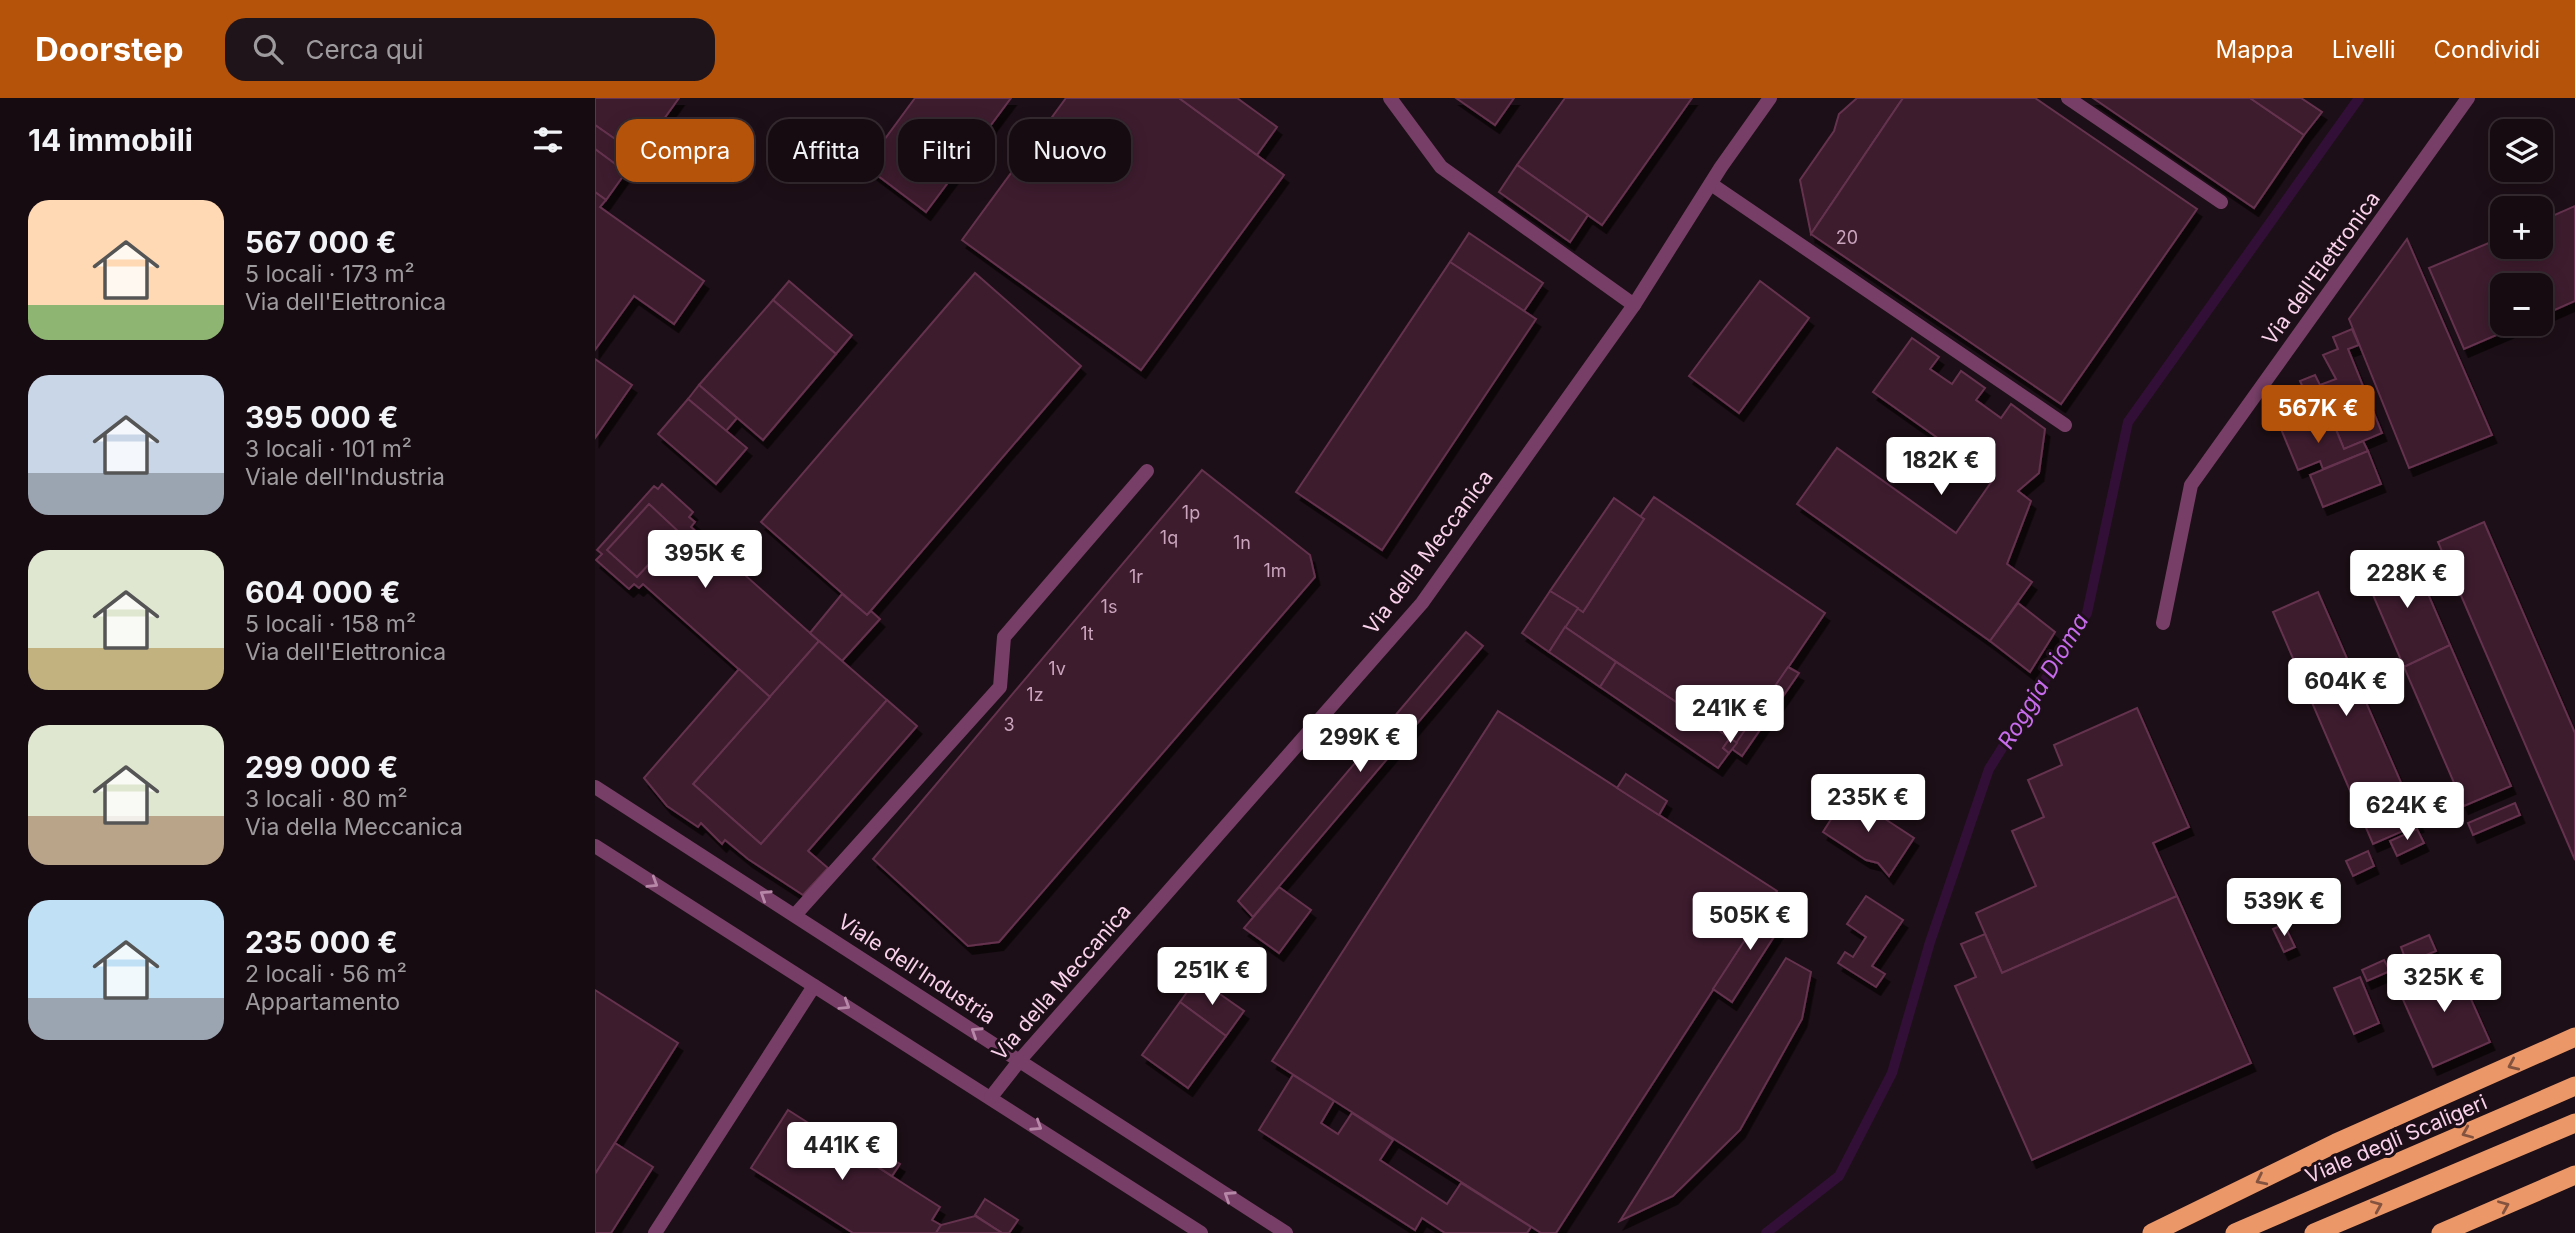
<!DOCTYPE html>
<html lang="it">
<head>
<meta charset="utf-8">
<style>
  body { margin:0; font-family:Inter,sans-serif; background:#1f141a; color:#f1f3f6; height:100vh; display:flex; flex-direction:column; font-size:26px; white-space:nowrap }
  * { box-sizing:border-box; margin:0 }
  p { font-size:23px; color:#9e9b9f }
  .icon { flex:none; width:38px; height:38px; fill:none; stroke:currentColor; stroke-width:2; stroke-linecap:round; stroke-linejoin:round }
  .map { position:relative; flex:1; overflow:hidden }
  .sheet { display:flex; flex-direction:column; background:#160b11; width:595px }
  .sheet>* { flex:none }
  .hud { position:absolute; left:21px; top:21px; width:665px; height:63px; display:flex; gap:14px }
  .fabs { position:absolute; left:1895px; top:21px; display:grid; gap:14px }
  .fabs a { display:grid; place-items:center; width:63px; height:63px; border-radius:14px; background:#160b11; box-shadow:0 4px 18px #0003,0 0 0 2px #352b31; font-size:35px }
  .price { position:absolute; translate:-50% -60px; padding:0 16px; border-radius:7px; background:#fff; color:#222; font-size:23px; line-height:46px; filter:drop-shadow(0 2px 4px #0008) }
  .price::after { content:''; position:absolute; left:50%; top:42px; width:21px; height:16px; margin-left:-10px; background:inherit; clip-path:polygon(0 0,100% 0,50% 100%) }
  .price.selected { background:#b45309; color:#fff }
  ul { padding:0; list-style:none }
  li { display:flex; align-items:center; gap:21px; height:175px; padding:0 28px }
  li span { display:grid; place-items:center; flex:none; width:196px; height:140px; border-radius:21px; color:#555 }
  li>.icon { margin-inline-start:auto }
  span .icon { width:84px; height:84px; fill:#fffc; stroke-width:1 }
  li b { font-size:30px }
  h2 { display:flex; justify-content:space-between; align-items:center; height:84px; padding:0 28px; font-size:30px }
  .pill { padding:0 24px; border-radius:21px; background:#160b11; box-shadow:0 4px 18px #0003,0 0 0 2px #352b31; font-size:24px; line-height:63px }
  .pill.selected { background:#b45309; color:#fff }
  header { display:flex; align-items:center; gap:42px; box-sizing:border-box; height:98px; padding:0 35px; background:#b45309; color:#fff }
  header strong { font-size:33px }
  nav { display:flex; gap:38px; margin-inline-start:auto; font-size:24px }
  .search { width:490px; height:63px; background:#1f141a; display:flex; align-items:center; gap:18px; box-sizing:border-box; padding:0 24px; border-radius:21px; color:#9e9b9f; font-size:26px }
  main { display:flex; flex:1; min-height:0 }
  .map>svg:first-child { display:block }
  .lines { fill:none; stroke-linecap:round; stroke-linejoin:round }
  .stream { stroke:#320f37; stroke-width:10 }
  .building { fill:#3c1d2e; stroke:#65324e; stroke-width:2; filter:url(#shadow) }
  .service { stroke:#773f67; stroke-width:14 }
  .minor { stroke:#773f67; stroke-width:14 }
  .trunk { stroke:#ec9768; stroke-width:19 }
  .oneway { stroke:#b888a9 }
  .oneway2 { stroke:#845340 }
  .labels { text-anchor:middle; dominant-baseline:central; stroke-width:6; stroke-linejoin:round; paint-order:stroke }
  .number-label { font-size:18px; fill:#caa4bc }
  .street-label { font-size:21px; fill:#f9d1eb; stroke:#1d0f17 }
  .water-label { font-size:23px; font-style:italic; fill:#c76bed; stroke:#1d0f17 }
</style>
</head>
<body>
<header>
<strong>Doorstep</strong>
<div class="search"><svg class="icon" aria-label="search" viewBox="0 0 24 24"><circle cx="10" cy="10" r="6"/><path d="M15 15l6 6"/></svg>Cerca qui</div>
<nav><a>Mappa</a><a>Livelli</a><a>Condividi</a></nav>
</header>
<main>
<section class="sheet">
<h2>14 immobili<svg class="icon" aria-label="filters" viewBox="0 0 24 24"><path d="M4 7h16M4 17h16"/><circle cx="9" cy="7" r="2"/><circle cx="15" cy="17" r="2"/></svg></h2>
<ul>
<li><span style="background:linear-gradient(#ffd9b3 75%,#8fb573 0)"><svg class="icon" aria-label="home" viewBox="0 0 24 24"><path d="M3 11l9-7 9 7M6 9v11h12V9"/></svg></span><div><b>567 000 €</b><p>5 locali · 173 m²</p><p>Via dell'Elettronica</p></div></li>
<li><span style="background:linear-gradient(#c9d6e8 70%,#9aa5b1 0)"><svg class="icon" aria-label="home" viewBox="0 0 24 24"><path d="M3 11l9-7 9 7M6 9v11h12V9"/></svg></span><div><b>395 000 €</b><p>3 locali · 101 m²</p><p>Viale dell'Industria</p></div></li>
<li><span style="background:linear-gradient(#dfe7d0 70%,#c2b280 0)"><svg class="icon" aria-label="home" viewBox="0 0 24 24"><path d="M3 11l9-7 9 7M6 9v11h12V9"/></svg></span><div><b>604 000 €</b><p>5 locali · 158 m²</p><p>Via dell'Elettronica</p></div></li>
<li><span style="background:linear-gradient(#dfe7d0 65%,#b9a48a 0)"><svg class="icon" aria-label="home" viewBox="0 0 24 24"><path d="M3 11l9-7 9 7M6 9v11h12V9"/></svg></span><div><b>299 000 €</b><p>3 locali · 80 m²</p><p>Via della Meccanica</p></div></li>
<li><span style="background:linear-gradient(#bfe0f5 70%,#9aa5b1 0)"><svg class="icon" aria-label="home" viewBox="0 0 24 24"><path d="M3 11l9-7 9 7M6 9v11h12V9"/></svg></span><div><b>235 000 €</b><p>2 locali · 56 m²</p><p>Appartamento</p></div></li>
</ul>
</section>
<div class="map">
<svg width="1980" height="1135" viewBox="0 0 1980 1135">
  <defs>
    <filter id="shadow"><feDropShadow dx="4.5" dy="8" stdDeviation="0" flood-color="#0009"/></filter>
  </defs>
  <rect width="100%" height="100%" fill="#1d0f17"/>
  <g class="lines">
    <polyline class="stream" points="1171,1135 1244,1078 1297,975 1335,844 1394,671 1492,515 1533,324 1764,0"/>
  </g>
  <g class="building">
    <polygon points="0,0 84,0 43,57 0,27"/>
    <polygon points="320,0 416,0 331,114 270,68"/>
    <polygon points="471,0 584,0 689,77 546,272 367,142"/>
    <polygon points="584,0 642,0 682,29 662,57"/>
    <polygon points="861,0 919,0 900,27"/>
    <polygon points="970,0 1097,0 1007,127 922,67"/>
    <polygon points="1262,0 1308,0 1216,136 1205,82 1239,33 1244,16"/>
    <polygon points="1308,0 1440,0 1602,111 1466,306 1216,136"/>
    <polygon points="1498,0 1655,0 1709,37 1659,110"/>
    <polygon points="1655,0 1706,0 1727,14 1709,37"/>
    <polygon points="0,27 43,57 31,74 0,51"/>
    <polygon points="0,51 31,74 11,102 0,94"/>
    <polygon points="922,67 993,117 975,144 904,94"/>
    <polygon points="0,94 11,102 5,109 109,183 79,226 39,198 0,252"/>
    <polygon points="1980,108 1980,203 1946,218 1946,187 1908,187 1908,226 1927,226 1869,251 1834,170 1908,139 1908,149 1946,149 1946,123"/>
    <polygon points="874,135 948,185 929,213 855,164"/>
    <polygon points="1812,141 1897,337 1814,370 1754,221"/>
    <polygon points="855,164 941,221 787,452 701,394"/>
    <polygon points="380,175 486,268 272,517 166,424"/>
    <polygon points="194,183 257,237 241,256 178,202"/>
    <polygon points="1165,183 1214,220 1144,315 1094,278"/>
    <polygon points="178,202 241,256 168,342 104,287"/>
    <polygon points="1757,231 1764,247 1753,251 1787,335 1749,351 1727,296 1713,301 1705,283 1720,277 1725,287 1741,281 1728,257 1743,251 1738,239"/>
    <polygon points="1317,240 1344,259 1335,271 1357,286 1366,273 1390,290 1381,302 1406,320 1416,306 1450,331 1444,375 1423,393 1436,403 1412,466 1437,484 1395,543 1202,406 1242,350 1361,435 1399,380 1278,294"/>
    <polygon points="0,261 37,287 0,340"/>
    <polygon points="104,287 142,320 131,333 93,301"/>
    <polygon points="93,301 152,350 121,386 63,336"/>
    <polygon points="1711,321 1715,331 1737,322 1749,351 1768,343 1773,353 1728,371 1725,363 1703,372 1686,331"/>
    <polygon points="1773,353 1786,386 1728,409 1715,377"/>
    <polygon points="607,372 715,457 720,479 404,844 373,848 278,761"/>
    <polygon points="67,386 98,414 94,419 100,424 96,429 224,543 175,599 48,486 44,490 39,486 34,491 1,462 7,456 2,452 59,388 63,391"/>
    <polygon points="1059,399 1230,515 1142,645 970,529 983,510 988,514 1049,421 1045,419"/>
    <polygon points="1019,400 1049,421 988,514 955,493"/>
    <polygon points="54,406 84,434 42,479 12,452"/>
    <polygon points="1889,424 1980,635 1980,762 1843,444"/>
    <polygon points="1816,456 1855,547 1809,569 1769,476"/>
    <polygon points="955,493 983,510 954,554 927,535"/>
    <polygon points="1723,494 1824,726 1778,746 1678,514"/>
    <polygon points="247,496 272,517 276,513 285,521 247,563 215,535"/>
    <polygon points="1423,505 1460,534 1435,574 1395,543"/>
    <polygon points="970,529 1021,564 1005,589 954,554"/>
    <polygon points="871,534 888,548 658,819 643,803"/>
    <polygon points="224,543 292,602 166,746 98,686"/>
    <polygon points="1855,547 1916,688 1869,708 1809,569"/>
    <polygon points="1021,564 1135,640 1128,650 1134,655 1123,670 1005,589"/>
    <polygon points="1193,569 1204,575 1147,658 1137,651"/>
    <polygon points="144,571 175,599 98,686 166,746 292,602 322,628 213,753 233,770 208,797 153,761 130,742 127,746 106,725 103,729 72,708 49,680"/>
    <polygon points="1542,610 1594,729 1558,745 1582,798 1407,875 1381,815 1441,788 1417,733 1449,719 1433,682 1467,667 1459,647"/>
    <polygon points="903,613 1182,793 961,1135 946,1135 677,963"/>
    <polygon points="1135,640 1142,645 1134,655 1128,650"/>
    <polygon points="1031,676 1072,703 1064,717 1022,690"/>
    <polygon points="1252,696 1319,740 1294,778 1283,765 1271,762 1228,734"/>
    <polygon points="1920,705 1925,717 1878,737 1873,725"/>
    <polygon points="1822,731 1829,745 1802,758 1795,743"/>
    <polygon points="1773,753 1779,768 1758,778 1751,763"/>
    <polygon points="684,789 716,812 684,855 649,830"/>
    <polygon points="1271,798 1308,822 1277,868 1290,876 1281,889 1243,865 1250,854 1258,859 1271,839 1252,826"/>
    <polygon points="1582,798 1656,965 1437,1062 1360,888 1381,879 1366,846 1390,836 1407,875"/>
    <polygon points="1174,805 1193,817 1137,904 1118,891"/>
    <polygon points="1689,826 1700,849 1689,854 1678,831"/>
    <polygon points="1834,837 1841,853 1812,865 1806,849"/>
    <polygon points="1844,858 1849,868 1816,882 1811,872"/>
    <polygon points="1191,860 1216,874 1207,921 1145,1032 1078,1098 1025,1123"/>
    <polygon points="1789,862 1795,873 1772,883 1767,872"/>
    <polygon points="1859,863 1895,944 1838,969 1802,888"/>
    <polygon points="1765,879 1784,925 1759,936 1739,890"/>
    <polygon points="602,880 649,913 631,938 585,904"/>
    <polygon points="0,892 83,945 0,1076"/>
    <polygon points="585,904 631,938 593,990 547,957"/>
    <polygon points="698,977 739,1003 726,1025 743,1036 757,1015 798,1042 785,1062 852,1106 866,1085 936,1129 932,1135 850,1135 827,1120 820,1132 664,1032"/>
    <polygon points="193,1012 345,1109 337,1122 346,1127 341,1135 258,1135 156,1070"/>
    <polygon points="268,1042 305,1066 297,1078 260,1054"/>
    <polygon points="20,1045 58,1069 16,1135 0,1135 0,1076"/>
    <polygon points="390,1101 423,1122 414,1135 407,1135 380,1117"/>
    <polygon points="380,1118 407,1135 341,1135 346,1127"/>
  </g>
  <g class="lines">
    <g class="service">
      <polyline points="200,817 405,589 409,539 552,373"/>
      <polyline points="60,1135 219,888"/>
    </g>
    <g class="minor">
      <polyline points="795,0 846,69 1039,207"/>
      <polyline points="1473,0 1626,104"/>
      <polyline points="1116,86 1470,327"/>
      <polyline points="1568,525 1596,387 1873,0"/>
      <polyline points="0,689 691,1135"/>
      <polyline points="0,748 606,1135"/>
      <polyline points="396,999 425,962 827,505 1039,207 1126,69 1175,0"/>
    </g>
    <g class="trunk">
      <polyline points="1557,1135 1741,1045 1980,939"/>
      <polyline points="1640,1135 1980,988"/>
      <polyline points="1719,1135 1980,1025"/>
      <polyline points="1846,1135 1980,1077"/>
    </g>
  </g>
  <defs><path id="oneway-chevron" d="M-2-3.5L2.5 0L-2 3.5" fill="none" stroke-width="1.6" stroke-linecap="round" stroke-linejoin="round" transform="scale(1.75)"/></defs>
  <g class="oneway">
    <use href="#oneway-chevron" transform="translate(58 785) rotate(32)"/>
    <use href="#oneway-chevron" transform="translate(170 797) rotate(-147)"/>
    <use href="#oneway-chevron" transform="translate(250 907) rotate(32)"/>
    <use href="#oneway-chevron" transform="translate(381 934) rotate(-147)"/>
    <use href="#oneway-chevron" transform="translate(442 1028) rotate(33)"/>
    <use href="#oneway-chevron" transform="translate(634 1098) rotate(-147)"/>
  </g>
  <g class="oneway2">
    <use href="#oneway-chevron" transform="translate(1918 967) rotate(156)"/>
    <use href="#oneway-chevron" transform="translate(1872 1035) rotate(157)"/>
    <use href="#oneway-chevron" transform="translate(1666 1082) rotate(154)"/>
    <use href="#oneway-chevron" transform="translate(1782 1108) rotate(-23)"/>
    <use href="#oneway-chevron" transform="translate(1909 1108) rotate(-23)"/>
  </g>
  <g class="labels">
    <g class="number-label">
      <text x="1252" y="139">20</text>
      <text x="596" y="414">1p</text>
      <text x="574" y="439">1q</text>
      <text x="647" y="444">1n</text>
      <text x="680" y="472">1m</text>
      <text x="541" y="478">1r</text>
      <text x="514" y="508">1s</text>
      <text x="492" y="535">1t</text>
      <text x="462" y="570">1v</text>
      <text x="440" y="596">1z</text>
      <text x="414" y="626">3</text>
    </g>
    <g class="street-label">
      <text transform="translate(1726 170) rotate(-54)">Via dell'Elettronica</text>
      <text transform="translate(833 454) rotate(-53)">Via della Meccanica</text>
      <text transform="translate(322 871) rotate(33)">Viale dell'Industria</text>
      <text transform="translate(466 884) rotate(-49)">Via della Meccanica</text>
      <text transform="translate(1801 1041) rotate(-23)">Viale degli Scaligeri</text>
    </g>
    <g class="water-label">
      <text transform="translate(1448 583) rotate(-59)">Roggia Dioma</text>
    </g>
  </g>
</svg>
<div class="fabs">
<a><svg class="icon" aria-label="layers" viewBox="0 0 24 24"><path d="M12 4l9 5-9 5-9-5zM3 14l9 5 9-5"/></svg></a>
<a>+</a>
<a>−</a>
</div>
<b class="price selected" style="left:1723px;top:347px">567K €</b>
<b class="price" style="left:1346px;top:399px">182K €</b>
<b class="price" style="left:110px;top:492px">395K €</b>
<b class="price" style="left:1812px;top:512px">228K €</b>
<b class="price" style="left:1751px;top:620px">604K €</b>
<b class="price" style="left:1135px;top:647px">241K €</b>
<b class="price" style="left:765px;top:676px">299K €</b>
<b class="price" style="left:1273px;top:736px">235K €</b>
<b class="price" style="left:1812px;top:744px">624K €</b>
<b class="price" style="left:1689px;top:840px">539K €</b>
<b class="price" style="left:1155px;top:854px">505K €</b>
<b class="price" style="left:617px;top:909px">251K €</b>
<b class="price" style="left:1849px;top:916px">325K €</b>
<b class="price" style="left:247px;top:1084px">441K €</b>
<div class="hud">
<a class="pill selected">Compra</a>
<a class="pill">Affitta</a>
<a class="pill">Filtri</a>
<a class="pill">Nuovo</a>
</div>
</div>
</main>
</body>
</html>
